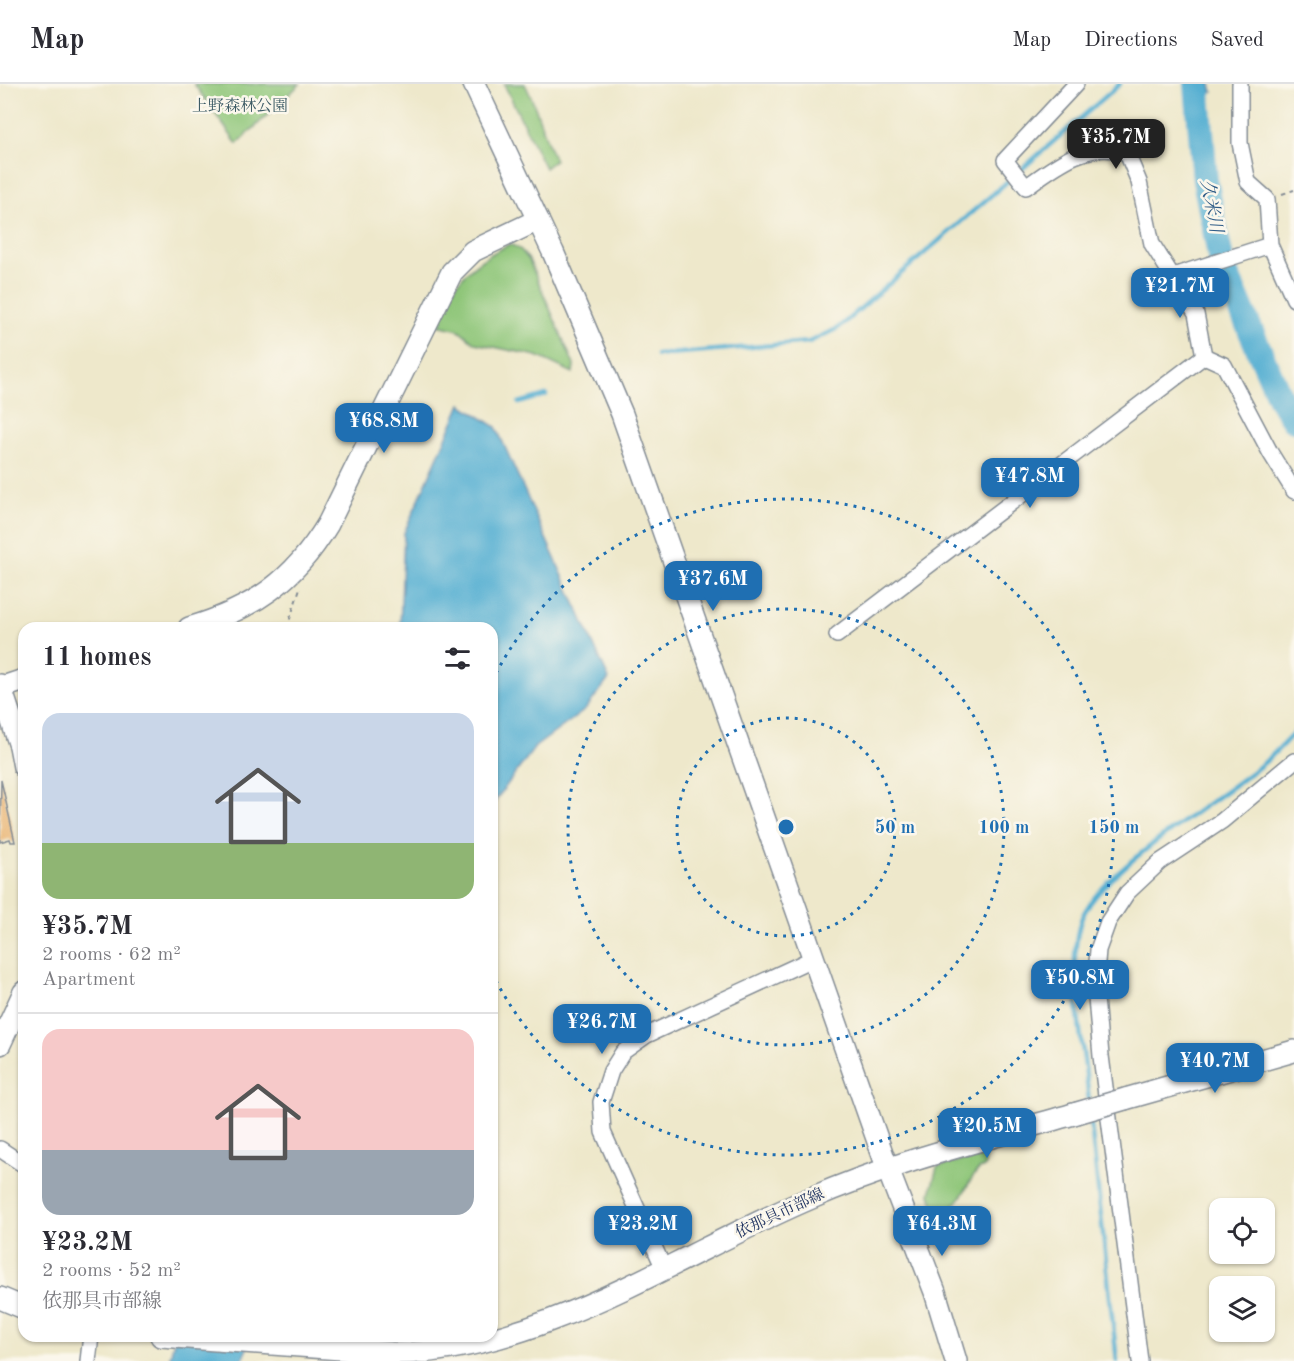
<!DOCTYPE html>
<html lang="en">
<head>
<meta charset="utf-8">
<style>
  body { margin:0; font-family:"Old Standard TT","Noto Serif JP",serif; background:#f2f2f3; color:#2b2b33; height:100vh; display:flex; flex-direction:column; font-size:22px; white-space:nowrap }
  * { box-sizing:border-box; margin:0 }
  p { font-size:20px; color:#7c7c81 }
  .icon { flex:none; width:33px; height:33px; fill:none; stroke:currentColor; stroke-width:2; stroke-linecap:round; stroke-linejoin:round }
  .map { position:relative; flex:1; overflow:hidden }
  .panel { position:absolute; left:18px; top:538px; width:480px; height:720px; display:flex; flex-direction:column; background:#fff; border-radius:18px; box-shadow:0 2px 4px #0004 }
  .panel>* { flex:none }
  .buttons { position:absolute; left:1209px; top:1114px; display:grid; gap:12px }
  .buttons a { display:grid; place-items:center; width:66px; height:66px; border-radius:12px; background:#fff; box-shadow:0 2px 4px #0004; font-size:30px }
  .price { position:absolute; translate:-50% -51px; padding:0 14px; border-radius:12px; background:#1f6fb2; color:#fff; font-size:20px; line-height:39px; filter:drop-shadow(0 2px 3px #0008) }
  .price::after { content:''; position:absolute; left:50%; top:36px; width:18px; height:14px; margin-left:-9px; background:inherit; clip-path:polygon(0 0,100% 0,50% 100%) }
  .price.active { background:#222; color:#fff }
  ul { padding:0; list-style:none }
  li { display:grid; align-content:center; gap:12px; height:318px; padding:0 24px }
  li+li { border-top:2px solid #e1e1e2 }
  li span { display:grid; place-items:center; height:186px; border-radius:18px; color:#555 }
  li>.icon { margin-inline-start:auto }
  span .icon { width:108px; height:108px; fill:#fffc; stroke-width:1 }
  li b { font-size:26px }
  h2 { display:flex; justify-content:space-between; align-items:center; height:72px; padding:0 24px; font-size:26px }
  header { display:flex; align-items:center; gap:36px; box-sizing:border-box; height:84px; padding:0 30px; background:#fff; border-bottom:2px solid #e1e1e2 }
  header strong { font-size:28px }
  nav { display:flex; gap:33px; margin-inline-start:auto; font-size:21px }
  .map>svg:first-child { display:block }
  .green { fill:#8fc679; stroke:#557a6c; stroke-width:1.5 }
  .water { fill:#55afd2; stroke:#386f98; stroke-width:1.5 }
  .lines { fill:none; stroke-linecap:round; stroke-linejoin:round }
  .stream { stroke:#55afd2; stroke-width:4.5 }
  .river { stroke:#55afd2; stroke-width:26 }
  .building { fill:#e8b06c }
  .street-casing { stroke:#848c94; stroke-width:18 }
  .secondary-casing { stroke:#848c94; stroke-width:24 }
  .path { stroke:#848c94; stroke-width:2; stroke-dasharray:4.5 4.5; stroke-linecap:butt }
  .street { stroke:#fff; stroke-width:15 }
  .secondary { stroke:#fff; stroke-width:21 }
  .secondary-bridge-casing { stroke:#848c94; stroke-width:24; stroke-linecap:butt }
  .secondary-bridge { stroke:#fff; stroke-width:21 }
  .ring { fill:none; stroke:#1f6fb2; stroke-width:3; stroke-dasharray:3 6 }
  .labels { text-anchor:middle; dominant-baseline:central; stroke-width:5; stroke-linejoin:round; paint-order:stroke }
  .park-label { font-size:16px; fill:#3e5c66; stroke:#fbf7ec }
  .street-label { font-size:16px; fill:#1b2f5e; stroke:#fbf7ec }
  .water-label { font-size:18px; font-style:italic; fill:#2f5c87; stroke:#fbf7ec }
  .centre { fill:#1f6fb2; stroke:#fbf7ec; stroke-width:3 }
  .ring-label { font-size:18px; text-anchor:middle; font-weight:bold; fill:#1f6fb2; stroke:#fbf7ec; stroke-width:5; stroke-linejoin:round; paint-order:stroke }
</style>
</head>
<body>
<header>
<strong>Map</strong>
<nav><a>Map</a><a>Directions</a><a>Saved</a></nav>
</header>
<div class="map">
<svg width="1294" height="1277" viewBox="0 0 1294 1277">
  <rect width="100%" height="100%" fill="#fbf7ec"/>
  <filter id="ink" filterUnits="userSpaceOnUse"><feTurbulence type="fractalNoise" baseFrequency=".0167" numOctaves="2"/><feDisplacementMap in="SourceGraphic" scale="12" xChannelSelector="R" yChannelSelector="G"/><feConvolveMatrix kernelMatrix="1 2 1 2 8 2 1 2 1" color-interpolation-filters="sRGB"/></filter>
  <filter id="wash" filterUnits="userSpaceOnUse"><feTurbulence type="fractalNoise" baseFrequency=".008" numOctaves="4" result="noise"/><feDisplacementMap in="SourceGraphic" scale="24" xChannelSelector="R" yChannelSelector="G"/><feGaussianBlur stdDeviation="1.35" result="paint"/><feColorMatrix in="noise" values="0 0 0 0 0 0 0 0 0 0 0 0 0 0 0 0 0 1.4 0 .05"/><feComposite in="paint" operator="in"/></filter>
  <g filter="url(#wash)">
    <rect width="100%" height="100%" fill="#eee8cb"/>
    <g class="green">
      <polygon points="194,0 300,0 237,60"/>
      <path d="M 504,0 L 525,0 C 538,25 543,51 555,76 L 545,84 Z"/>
      <path d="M 510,160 L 521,166 L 529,176 L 574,281 L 573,289 L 537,272 L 475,259 L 459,246 L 433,240 C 458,196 463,183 510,160 Z"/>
      <path d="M 985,1071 L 985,1082 C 969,1090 967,1110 953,1122 L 950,1135 L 957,1157 L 945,1158 L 930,1110 L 937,1083 Z"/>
    </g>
    <g class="water">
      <polygon points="1192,0 1211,0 1213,8 1191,11"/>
      <polygon points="461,320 496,343 609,595 585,626 535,663 492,721 492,544 400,544 404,449"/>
      <polygon points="175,1253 251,1253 242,1277 169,1277"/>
    </g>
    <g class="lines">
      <g class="stream">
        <polyline points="657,271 809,258 838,244 1120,0"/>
        <polyline points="519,319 546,311"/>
        <path d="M 1089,1021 C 1086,965 1065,894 1080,839 C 1093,790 1222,714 1265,678 C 1275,669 1284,659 1294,649"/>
        <polyline points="1090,1032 1117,1277"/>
      </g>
      <polyline class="river" points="1197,0 1205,96 1222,181 1281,316 1294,336"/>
    </g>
    <g id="blocks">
      <polygon class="building" points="1,696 15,758 11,758 10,755 0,758"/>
    </g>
  </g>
  <g filter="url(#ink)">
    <use href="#blocks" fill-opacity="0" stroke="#848c94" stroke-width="1.5"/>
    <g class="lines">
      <defs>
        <g id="street">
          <path d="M 1076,0 L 1005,76 L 1026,103 C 1056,81 1089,55 1127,69 L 1139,98 L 1152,160 L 1196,230 L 1204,272"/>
          <polyline points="1240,0 1240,59 1248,98 1267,115 1270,161 1294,215"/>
          <polyline points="1170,193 1270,161"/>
          <polyline points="1204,272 1224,281 1271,370 1294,407"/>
          <polyline points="837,551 1204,272"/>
          <polyline points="0,1065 24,1081"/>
          <polyline points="664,1185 603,1048 601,1018 611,987 623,968 647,951 814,874"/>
          <polyline points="88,1277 91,1252"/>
          <polyline points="1140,1277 1101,972 1095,902 1098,866 1108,838 1127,809 1160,778 1222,737 1294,677"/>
        </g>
        <g id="secondary">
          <polyline points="474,0 553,168 622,330 887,1083 935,1208 956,1277"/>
          <path d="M 189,544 C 253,525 294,497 328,440 L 452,188 L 473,167 L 538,136"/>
          <polyline points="0,601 20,662 24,683"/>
          <polyline points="0,604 24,596"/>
          <polyline points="0,960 24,908"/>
          <polyline points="1125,1015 1294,967"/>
          <polyline points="0,1214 24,1224"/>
          <path d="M 161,1252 L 396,1269 C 539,1268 680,1170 809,1115 C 896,1077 987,1055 1077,1029"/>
        </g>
      </defs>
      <use href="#street" class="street-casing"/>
      <use href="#secondary" class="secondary-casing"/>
      <g class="path">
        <polyline points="1282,110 1294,106"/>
        <polyline points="287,544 300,504"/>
      </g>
      <use href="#street" class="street"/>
      <use href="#secondary" class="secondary"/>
      <defs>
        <polyline id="secondary-bridge" points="1077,1029 1125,1015"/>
      </defs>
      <use href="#secondary-bridge" class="secondary-bridge-casing"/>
      <use href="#secondary-bridge" class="secondary-bridge"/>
    </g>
  </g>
  <g class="ring">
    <circle cx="786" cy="743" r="109"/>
    <circle cx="786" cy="743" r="218"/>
    <path d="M492 597A328 328 0 1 1 492 889"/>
  </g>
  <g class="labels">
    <g class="park-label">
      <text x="240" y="23">上野森林公園</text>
    </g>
    <g class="street-label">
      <text transform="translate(780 1130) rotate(-25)">依那具市部線</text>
    </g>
    <g class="water-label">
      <text transform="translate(1211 122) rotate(79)">久米川</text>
    </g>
  </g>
  <circle cx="786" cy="743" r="9" class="centre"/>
  <g class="ring-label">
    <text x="895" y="749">50 m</text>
    <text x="1004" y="749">100 m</text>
    <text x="1114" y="749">150 m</text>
  </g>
</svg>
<div class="buttons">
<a><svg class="icon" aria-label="locate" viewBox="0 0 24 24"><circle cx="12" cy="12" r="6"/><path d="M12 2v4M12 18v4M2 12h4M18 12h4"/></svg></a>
<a><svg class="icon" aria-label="layers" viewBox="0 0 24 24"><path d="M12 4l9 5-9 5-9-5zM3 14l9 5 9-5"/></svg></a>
</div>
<b class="price active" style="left:1116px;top:86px">¥35.7M</b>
<b class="price" style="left:1180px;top:235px">¥21.7M</b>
<b class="price" style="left:384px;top:370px">¥68.8M</b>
<b class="price" style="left:1030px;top:425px">¥47.8M</b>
<b class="price" style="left:713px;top:528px">¥37.6M</b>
<b class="price" style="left:1080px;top:927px">¥50.8M</b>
<b class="price" style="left:602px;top:971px">¥26.7M</b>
<b class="price" style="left:1215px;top:1010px">¥40.7M</b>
<b class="price" style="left:987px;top:1075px">¥20.5M</b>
<b class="price" style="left:643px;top:1173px">¥23.2M</b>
<b class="price" style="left:942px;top:1173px">¥64.3M</b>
<section class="panel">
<h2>11 homes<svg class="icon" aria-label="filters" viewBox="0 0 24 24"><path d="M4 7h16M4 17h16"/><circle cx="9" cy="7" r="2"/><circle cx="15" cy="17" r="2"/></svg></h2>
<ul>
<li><span style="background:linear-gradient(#c9d6e8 70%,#8fb573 0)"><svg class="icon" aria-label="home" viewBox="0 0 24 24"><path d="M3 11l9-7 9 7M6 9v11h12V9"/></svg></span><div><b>¥35.7M</b><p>2 rooms · 62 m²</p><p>Apartment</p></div></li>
<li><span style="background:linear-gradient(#f6c9c9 65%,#9aa5b1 0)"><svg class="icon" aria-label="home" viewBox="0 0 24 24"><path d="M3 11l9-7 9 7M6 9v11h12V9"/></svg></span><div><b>¥23.2M</b><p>2 rooms · 52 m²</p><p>依那具市部線</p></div></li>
</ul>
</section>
</div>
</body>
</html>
